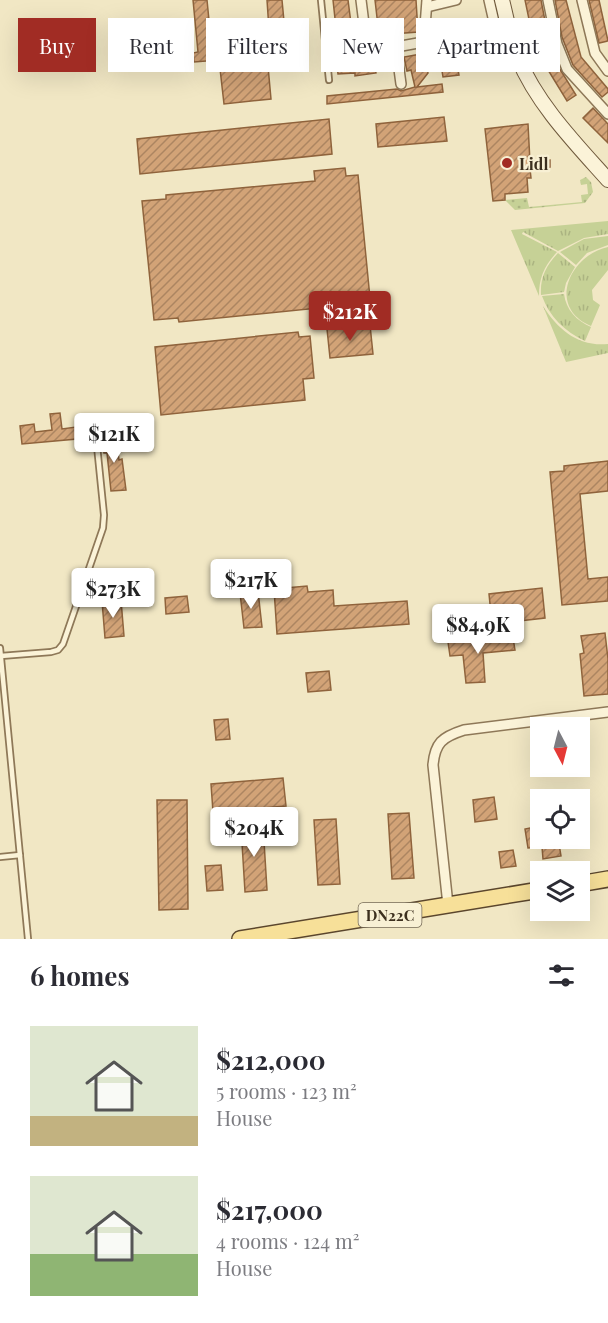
<!DOCTYPE html>
<html lang="en">
<head>
<meta charset="utf-8">
<style>
  body { margin:0; font-family:"Playfair Display",serif; background:#f7f7f7; color:#2b2b33; height:100vh; display:flex; flex-direction:column; font-size:22px; white-space:nowrap }
  * { box-sizing:border-box; margin:0 }
  p { font-size:20px; color:#7c7c81 }
  .icon { flex:none; width:33px; height:33px; fill:none; stroke:currentColor; stroke-width:2; stroke-linecap:round; stroke-linejoin:round }
  .map { position:relative; height:939px; overflow:hidden }
  .drawer { display:flex; flex-direction:column; background:#fff; flex:1 }
  .drawer>* { flex:none }
  .top-card { position:absolute; left:18px; top:18px; width:573px; height:54px; display:flex; gap:12px }
  .needle { width:39px; rotate:173deg }
  .buttons { position:absolute; left:530px; top:717px; display:grid; gap:12px }
  .buttons a { display:grid; place-items:center; width:60px; height:60px; border-radius:0px; background:#fff; box-shadow:0 6px 24px #0002; font-size:30px }
  .price { position:absolute; translate:-50% -51px; padding:0 14px; border-radius:6px; background:#fff; color:#222; font-size:20px; line-height:39px; filter:drop-shadow(0 2px 3px #0008) }
  .price::after { content:''; position:absolute; left:50%; top:36px; width:18px; height:14px; margin-left:-9px; background:inherit; clip-path:polygon(0 0,100% 0,50% 100%) }
  .price.selected { background:#a12c24; color:#fff }
  ul { padding:0; list-style:none }
  li { display:flex; align-items:center; gap:18px; height:150px; padding:0 30px }
  li span { display:grid; place-items:center; flex:none; width:168px; height:120px; border-radius:0px; color:#555 }
  li>.icon { margin-inline-start:auto }
  span .icon { width:72px; height:72px; fill:#fffc; stroke-width:1 }
  li b { font-size:26px }
  h2 { display:flex; justify-content:space-between; align-items:center; height:72px; padding:0 30px; font-size:26px }
  .chip { padding:0 21px; border-radius:0px; background:#fff; box-shadow:0 6px 24px #0002; font-size:21px; line-height:54px }
  .chip.selected { background:#a12c24; color:#fff }
  .map>svg:first-child { display:block }
  .grass { fill:url(#grass-dots) }
  .park { fill:url(#park-tufts) }
  .building { fill:url(#building-hatch); stroke:#8f633c; stroke-width:1.5 }
  .lines { fill:none; stroke-linecap:round; stroke-linejoin:round }
  .lane-casing { stroke:#8e7858; stroke-width:8 }
  .street-casing { stroke:#8e7858; stroke-width:12 }
  .secondary-casing { stroke:#6f593c; stroke-width:16 }
  .primary-casing { stroke:#5b462d; stroke-width:18 }
  .lane { stroke:#fbf3d8; stroke-width:4.5 }
  .street { stroke:#fbf3d8; stroke-width:9 }
  .secondary { stroke:#fbf3d8; stroke-width:14 }
  .primary { stroke:#f7e099; stroke-width:15 }
  .poi-dot { fill:#a12c24; stroke:#f8f0d4; stroke-width:2 }
  .labels { text-anchor:middle; dominant-baseline:central; stroke-width:4.5; stroke-linejoin:round; paint-order:stroke }
  .shield { fill:#f8f0d4; stroke:#746955; stroke-width:1.5 }
  .shield-label { font-size:15px; font-weight:bold; fill:#3c2f1e }
  .poi-label { font-size:16px; font-weight:bold; fill:#3c2f1e; stroke:#f8f0d4; text-anchor:start }
</style>
</head>
<body>
<div class="map">
<svg width="608" height="939" viewBox="0 0 608 939">
  <defs>
    <pattern id="grass-dots" width="8" height="8" patternUnits="userSpaceOnUse" patternTransform="scale(1.5)"><rect width="8" height="8" fill="#c6d196"/><path d="M2 2h.1M6 6h.1" fill="none" stroke="#abb481" stroke-width="1.8" stroke-linecap="round"/></pattern>
    <pattern id="park-tufts" width="24" height="20" patternUnits="userSpaceOnUse" patternTransform="scale(1.5)"><rect width="24" height="20" fill="#c6d196"/><path d="M3 7l-1-3M5 7V3M7 7l1-3M15 17l-1-3M17 17v-4M19 17l1-3" fill="none" stroke="#abb481"/></pattern>
    <pattern id="building-hatch" width="6" height="6" patternUnits="userSpaceOnUse" patternTransform="scale(1.5)"><rect width="6" height="6" fill="#d2a377"/><path d="M-1 1l2-2M0 6l6-6M5 7l2-2" fill="none" stroke="#ac8561"/></pattern>
  </defs>
  <rect width="100%" height="100%" fill="#f1e7c4"/>
  <polygon class="grass" points="586,177 591,182 593,192 585,203 515,210 505,200 527,198 529,207 582,202 581,195 588,194 587,184 581,185 580,180"/>
  <g class="park">
    <path d="M 608,221 L 608,234 L 584,238 L 558,251 L 523,232 L 522,234 L 557,252 C 544,266 539,278 539,296 L 511,230 Z"/>
    <polygon points="608,236 608,245 587,253 576,265 560,252 584,239"/>
    <path d="M 608,247 L 608,270 L 592,290 L 593,300 L 600,305 L 591,326 C 546,307 570,255 608,247 Z"/>
    <path d="M 558,253 L 575,267 L 566,283 L 564,292 L 541,295 C 540,277 546,266 558,253 Z"/>
    <path d="M 564,294 C 566,310 577,321 591,327 L 585,341 C 565,332 549,316 542,296 Z"/>
    <path d="M 543,306 C 558,330 579,347 608,344 L 608,353 L 566,362 Z"/>
  </g>
  <g class="building">
    <polygon points="193,0 207,0 212,51 270,44 267,0 282,0 285,32 300,31 302,52 267,55 271,99 224,104 219,60 194,62 193,53 198,52"/>
    <polygon points="333,0 348,0 353,39 350,39 352,58 365,57 365,55 382,55 384,68 375,69 376,73 355,76 355,73 338,74 333,28 336,28"/>
    <polygon points="375,0 416,0 418,32 379,35"/>
    <polygon points="525,0 541,0 546,26 534,29 533,23 530,24"/>
    <polygon points="555,0 566,0 581,57 608,89 608,92 602,97 573,65 562,37"/>
    <polygon points="589,0 599,0 608,41 599,43"/>
    <polygon points="449,19 449,22 459,21 461,35 457,36 458,46 459,54 464,53 466,68 458,69 459,75 443,77 441,65 427,68 428,73 417,87 442,84 443,92 327,104 327,96 397,89 401,91 415,87 411,70 407,71 404,57 432,52 433,61 446,59 442,33 437,34 435,21"/>
    <circle cx="487" cy="51" r="12"/>
    <polygon points="543,42 576,95 567,101 534,47"/>
    <polygon points="593,108 608,124 608,143 583,118"/>
    <polygon points="444,117 447,141 378,147 376,124"/>
    <polygon points="329,119 332,154 140,174 137,139"/>
    <polygon points="528,124 530,162 550,160 550,167 530,169 531,178 527,178 528,192 505,194 505,200 493,201 485,129"/>
    <polygon points="345,168 346,176 358,175 370,298 358,299 359,309 328,312 328,307 179,322 178,318 154,320 142,201 166,199 166,195 315,181 314,171"/>
    <polygon points="370,325 373,354 330,358 327,329"/>
    <polygon points="298,332 299,337 310,336 314,378 303,379 305,400 161,415 155,347"/>
    <polygon points="60,413 62,429 76,427 77,439 22,444 20,426 34,424 35,432 52,430 50,414"/>
    <polygon points="116,436 119,460 122,459 126,490 111,491 107,453 104,453 102,438"/>
    <polygon points="608,461 608,491 580,494 588,579 608,577 608,601 562,605 550,472 564,471 564,466"/>
    <polygon points="307,586 308,592 333,590 334,606 407,601 409,624 277,634 274,589"/>
    <polygon points="542,588 545,618 492,624 489,594"/>
    <polygon points="258,591 262,627 244,628 240,593"/>
    <polygon points="187,596 189,612 166,614 165,598"/>
    <polygon points="121,600 124,636 105,638 102,601"/>
    <polygon points="605,633 608,659 608,694 584,696 580,654 584,653 581,636"/>
    <polygon points="499,637 499,639 513,638 515,650 483,653 485,682 466,683 463,655 450,656 448,642"/>
    <polygon points="329,671 331,690 308,692 306,673"/>
    <polygon points="228,719 230,739 216,740 214,720"/>
    <polygon points="283,778 286,806 213,812 211,784"/>
    <polygon points="494,797 497,819 475,822 473,800"/>
    <polygon points="157,800 187,800 188,909 159,910"/>
    <polygon points="409,813 414,878 392,879 388,814"/>
    <polygon points="336,819 340,884 318,885 314,820"/>
    <polygon points="263,825 267,890 245,892 241,827"/>
    <polygon points="540,826 540,838 558,838 561,856 543,859 542,847 528,848 525,829"/>
    <polygon points="513,850 516,866 501,868 499,852"/>
    <polygon points="221,865 223,890 207,891 205,866"/>
  </g>
  <g class="lines">
    <defs>
      <g id="lane">
        <polyline points="321,0 329,80"/>
        <polyline points="0,648 28,939"/>
        <polyline points="1,656 51,652 58,650 63,644 103,528 104,515 96,436"/>
        <polyline points="0,857 20,855"/>
      </g>
      <g id="street">
        <polyline points="361,0 367,48 372,49 396,47"/>
        <polyline points="548,0 557,44 567,69 608,114"/>
        <polyline points="582,0 595,53 608,71"/>
        <polyline points="427,7 456,0"/>
        <polyline points="471,31 488,27 494,22 489,0"/>
        <polyline points="401,84 396,47 418,43 424,40 427,0"/>
        <path d="M 448,905 L 433,765 C 435,743 442,737 464,730 L 608,712"/>
      </g>
      <path id="secondary" d="M 502,0 C 507,19 510,40 518,58 C 537,104 575,143 608,180"/>
      <g id="primary">
        <polyline points="579,884 608,879"/>
        <polyline points="240,939 540,890"/>
      </g>
    </defs>
    <use href="#lane" class="lane-casing"/>
    <use href="#street" class="street-casing"/>
    <use href="#secondary" class="secondary-casing"/>
    <use href="#primary" class="primary-casing"/>
    <use href="#lane" class="lane"/>
    <use href="#street" class="street"/>
    <use href="#secondary" class="secondary"/>
    <use href="#primary" class="primary"/>
  </g>
  <circle class="poi-dot" cx="507" cy="163" r="6"/>
  <g class="labels">
    <rect class="shield" x="358.5" y="903" width="63" height="24" rx="4.5"/>
    <g class="shield-label">
      <text x="390" y="915">DN22C</text>
    </g>
    <g class="poi-label">
      <text x="519" y="163">Lidl</text>
    </g>
  </g>
</svg>
<div class="buttons">
<a><svg class="needle" viewBox="-14 -14 28 28"><path d="M0-13l5 13h-10z" fill="#e53935"/><path d="M0 13l5-13h-10z" fill="#7c7c81"/></svg></a>
<a><svg class="icon" aria-label="locate" viewBox="0 0 24 24"><circle cx="12" cy="12" r="6"/><path d="M12 2v4M12 18v4M2 12h4M18 12h4"/></svg></a>
<a><svg class="icon" aria-label="layers" viewBox="0 0 24 24"><path d="M12 4l9 5-9 5-9-5zM3 14l9 5 9-5"/></svg></a>
</div>
<b class="price selected" style="left:350px;top:342px">$212K</b>
<b class="price" style="left:114px;top:464px">$121K</b>
<b class="price" style="left:251px;top:610px">$217K</b>
<b class="price" style="left:113px;top:619px">$273K</b>
<b class="price" style="left:478px;top:655px">$84.9K</b>
<b class="price" style="left:254px;top:858px">$204K</b>
<div class="top-card">
<a class="chip selected">Buy</a>
<a class="chip">Rent</a>
<a class="chip">Filters</a>
<a class="chip">New</a>
<a class="chip">Apartment</a>
</div>
</div>
<section class="drawer">
<h2>6 homes<svg class="icon" aria-label="filters" viewBox="0 0 24 24"><path d="M4 7h16M4 17h16"/><circle cx="9" cy="7" r="2"/><circle cx="15" cy="17" r="2"/></svg></h2>
<ul>
<li><span style="background:linear-gradient(#dfe7d0 75%,#c2b280 0)"><svg class="icon" aria-label="home" viewBox="0 0 24 24"><path d="M3 11l9-7 9 7M6 9v11h12V9"/></svg></span><div><b>$212,000</b><p>5 rooms · 123 m²</p><p>House</p></div></li>
<li><span style="background:linear-gradient(#dfe7d0 65%,#8fb573 0)"><svg class="icon" aria-label="home" viewBox="0 0 24 24"><path d="M3 11l9-7 9 7M6 9v11h12V9"/></svg></span><div><b>$217,000</b><p>4 rooms · 124 m²</p><p>House</p></div></li>
</ul>
</section>
</body>
</html>
